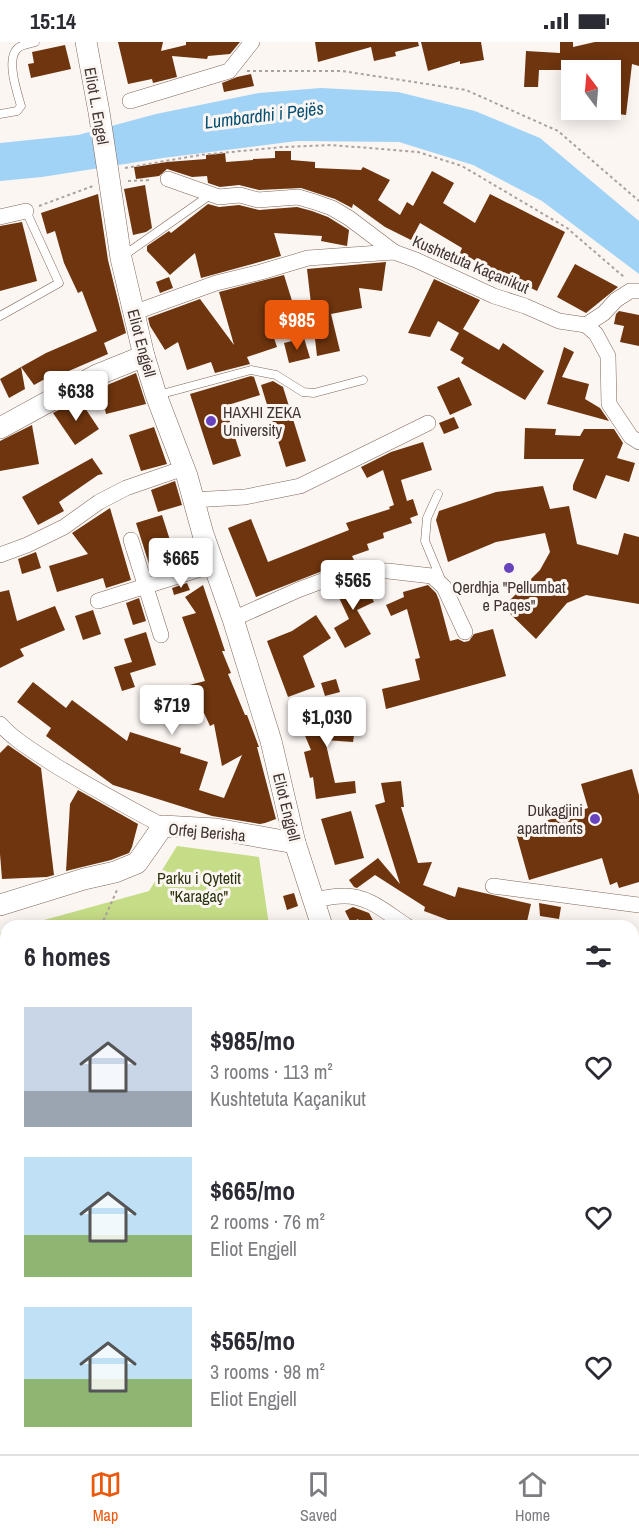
<!DOCTYPE html>
<html lang="en">
<head>
<meta charset="utf-8">
<style>
  body { margin:0; font-family:"Archivo Narrow",sans-serif; background:#f7f7f7; color:#2b2b33; height:100vh; display:flex; flex-direction:column; font-size:22px; white-space:nowrap }
  * { box-sizing:border-box; margin:0 }
  p { font-size:20px; color:#7c7c81 }
  .icon { flex:none; width:33px; height:33px; fill:none; stroke:currentColor; stroke-width:2; stroke-linecap:round; stroke-linejoin:round }
  .map { position:relative; flex:1; overflow:hidden }
  .sheet { position:absolute; left:0px; top:878px; width:639px; height:536px; display:flex; flex-direction:column; background:#fff; border-radius:18px 18px 0 0; box-shadow:0 3px 15px #0003 }
  .sheet>* { flex:none }
  .needle { width:39px; rotate:344deg }
  .buttons { position:absolute; left:561px; top:18px; display:grid; gap:12px }
  .buttons a { display:grid; place-items:center; width:60px; height:60px; border-radius:0px; background:#fff; box-shadow:0 3px 15px #0003; font-size:30px }
  .price { position:absolute; translate:-50% -51px; padding:0 14px; border-radius:6px; background:#fff; color:#222; font-size:20px; line-height:39px; filter:drop-shadow(0 2px 3px #0008) }
  .price::after { content:''; position:absolute; left:50%; top:36px; width:18px; height:14px; margin-left:-9px; background:inherit; clip-path:polygon(0 0,100% 0,50% 100%) }
  .price.active { background:#ea580c; color:#fff }
  ul { padding:0; list-style:none }
  li { display:flex; align-items:center; gap:18px; height:150px; padding:0 24px }
  li span { display:grid; place-items:center; flex:none; width:168px; height:120px; border-radius:0px; color:#555 }
  li>.icon { margin-inline-start:auto }
  span .icon { width:72px; height:72px; fill:#fffc; stroke-width:1 }
  li b { font-size:26px }
  h2 { display:flex; justify-content:space-between; align-items:center; height:72px; padding:0 24px; font-size:26px }
  .status { display:flex; justify-content:space-between; align-items:center; height:42px; padding:0 30px; background:#fff; direction:ltr }
  .status svg { height:16px; fill:currentColor }
  .dock { display:flex; justify-content:space-around; align-items:center; height:84px; border-top:2px solid #e1e1e2; background:#fff; font-size:16px; color:#7c7c81 }
  .dock a { display:grid; justify-items:center; gap:3px }
  .dock .active { color:#ea580c }
  .map>svg:first-child { display:block }
  .green { fill:#c6dd87 }
  .water { fill:#a0d3f5 }
  .building { fill:#6e350e }
  .lines { fill:none; stroke-linecap:round; stroke-linejoin:round }
  .lane-casing { stroke:#7f6759; stroke-width:9 }
  .street-casing { stroke:#7f6759; stroke-width:16 }
  .secondary-casing { stroke:#7f6759; stroke-width:22 }
  .path { stroke:#aba29e; stroke-width:2; stroke-dasharray:3 3; stroke-linecap:butt }
  .lane { stroke:#fff; stroke-width:8 }
  .street { stroke:#fff; stroke-width:15 }
  .secondary { stroke:#fff; stroke-width:21 }
  .poi-dot { fill:#6744bd; stroke:#fcf6f3; stroke-width:2 }
  .labels { text-anchor:middle; dominant-baseline:central; stroke-width:6; stroke-linejoin:round; paint-order:stroke }
  .street-label { font-size:16px; fill:#40352f; stroke:#fcf6f3 }
  .poi-label { font-size:16px; fill:#40352f; stroke:#fcf6f3; text-anchor:start }
  .park-label { font-size:16px; fill:#2a330d; stroke:#fcf6f3 }
  .water-label { font-size:18px; font-style:italic; fill:#044f74; stroke:#fcf6f3 }
</style>
</head>
<body>
<div class="status"><b>15:14</b><svg viewBox="0 0 49 12"><path d="M0 12V9h3v3zM5 12V6h3v6zM10 12V3h3v9zM15 12V0h3v12zM26 1h20v11H26zM47 4h2v5h-2z"/></svg></div>
<div class="map">
<svg width="639" height="1412" viewBox="0 0 639 1412">
  <rect width="100%" height="100%" fill="#fcf6f3"/>
  <g class="green">
    <polygon points="177,804 259,815 269,883 26,883 149,849"/>
    <polygon points="6,889 6,1407 433,1407 434,1412 0,1412 0,891"/>
    <polygon points="639,1072 639,1412 622,1412 624,1407 633,1407 633,1073"/>
  </g>
  <polygon class="water" points="321,46 398,50 475,69 540,96 639,179 639,232 542,159 473,123 399,100 297,99 163,116 42,135 0,139 0,101 78,93 156,72 259,51"/>
  <g class="building">
    <polygon points="118,0 163,0 161,9 186,3 186,0 240,0 230,12 208,14 207,17 172,14 177,35 153,41 152,37 128,42"/>
    <polygon points="315,0 418,0 419,4 395,10 396,14 374,19 371,5 318,20"/>
    <polygon points="421,0 481,0 484,18 460,22 460,19 428,29"/>
    <polygon points="560,0 573,0 573,5 595,0 639,0 639,24 632,22 626,73 610,71 610,28 539,28 538,45 524,45 526,9 560,11"/>
    <polygon points="65,3 71,27 31,36 28,22 34,21 32,10"/>
    <polygon points="251,32 254,44 224,50 222,41 237,35"/>
    <polygon points="275,109 291,109 291,118 315,120 315,126 361,128 363,125 390,138 378,158 400,173 407,160 413,164 432,129 454,141 443,161 475,181 490,152 565,190 537,249 460,211 462,206 420,181 411,198 385,185 353,162 352,166 335,157 301,146 259,148 239,143 220,145 208,141 207,134 192,135 167,127 159,134 136,137 134,125 167,120 206,117 206,113 225,111 226,120 253,118 253,117 275,116"/>
    <polygon points="145,143 152,186 146,190 133,193 124,147"/>
    <polygon points="98,152 108,218 126,291 104,301 108,312 55,335 54,332 34,343 21,325 46,311 97,289 82,249 78,251 64,221 55,189 47,192 41,171"/>
    <polygon points="208,162 219,165 239,163 259,168 297,165 312,169 328,175 349,188 347,204 321,199 322,194 274,191 281,214 201,236 195,211 170,233 147,209 147,204 169,189 171,191"/>
    <polygon points="22,180 37,239 0,249 0,184"/>
    <polygon points="386,220 382,249 359,246 362,266 331,272 340,309 317,314 307,227"/>
    <polygon points="575,222 618,245 586,271 557,255"/>
    <polygon points="284,233 293,262 265,269 277,305 247,315 250,322 215,331 211,320 187,328 178,300 165,308 150,284 148,276 200,257 234,303 219,250"/>
    <polygon points="169,235 173,246 160,251 156,240"/>
    <polygon points="434,237 480,258 463,287 499,308 503,301 544,329 525,358 461,321 464,316 450,308 459,291 438,279 430,295 408,291"/>
    <polygon points="619,269 639,273 639,304 620,300 624,284 614,282 616,272"/>
    <polygon points="304,296 310,316 289,321 284,301"/>
    <polygon points="564,305 574,310 562,335 589,342 585,357 600,366 609,379 547,362"/>
    <polygon points="21,325 25,347 9,356 0,337"/>
    <polygon points="136,331 146,362 106,372 100,346"/>
    <polygon points="251,334 254,335 260,353 225,364 241,414 213,423 190,352"/>
    <polygon points="459,335 472,363 450,373 437,345"/>
    <polygon points="273,339 283,345 306,419 286,425 261,343"/>
    <polygon points="79,357 99,387 75,403 53,371"/>
    <polygon points="454,375 459,386 444,392 439,381"/>
    <polygon points="32,383 39,422 0,429 0,399"/>
    <polygon points="154,385 167,422 141,429 129,393"/>
    <polygon points="525,386 556,387 555,393 580,394 584,387 614,387 623,401 617,416 635,421 629,440 606,433 596,457 573,448 573,443 584,417 524,417"/>
    <polygon points="423,400 432,428 401,438 407,459 413,457 418,473 410,476 412,481 383,491 384,496 367,502 369,508 352,514 354,518 348,519 256,555 228,486 251,477 268,520 349,488 346,481 390,467 389,465 394,463 383,428 367,436 361,425 391,410"/>
    <polygon points="92,416 103,432 98,433 59,460 64,469 38,483 22,455"/>
    <polygon points="175,439 182,463 158,470 151,448"/>
    <polygon points="543,444 550,467 569,464 577,502 618,513 624,491 639,495 639,562 586,553 567,561 536,597 503,565 540,528 550,510 545,491 496,500 448,520 436,478 439,469 496,450"/>
    <polygon points="110,466 131,538 106,546 103,536 57,550 49,524 88,512 72,491"/>
    <polygon points="162,473 175,514 149,522 136,481"/>
    <polygon points="36,510 41,526 22,532 18,517"/>
    <polygon points="353,538 363,538 374,560 357,568 371,592 345,606 334,586 349,577 334,545"/>
    <polygon points="187,541 190,548 174,553 172,546"/>
    <polygon points="203,543 225,609 222,609 231,631 228,632 245,673 247,673 259,705 257,705 276,777 265,781 260,782 212,774 113,743 46,694 51,686 17,660 33,640 66,666 72,658 127,699 130,690 181,706 180,711 208,720 199,748 224,756 242,713 222,724 214,682 210,684 204,671 163,682 155,652 205,639 182,575 196,571 185,555"/>
    <polygon points="428,543 436,551 439,558 450,599 458,597 464,600 469,599 474,592 493,587 506,634 386,667 382,647 420,638 415,617 420,616 407,567 391,574 386,563 404,555 403,550"/>
    <polygon points="9,548 17,579 55,564 65,588 20,607 24,614 0,626 0,550"/>
    <polygon points="139,556 146,579 133,583 126,561"/>
    <polygon points="93,568 101,592 83,598 75,574"/>
    <polygon points="316,573 331,596 303,614 315,645 288,655 267,599 292,589"/>
    <polygon points="146,590 156,623 130,631 135,645 122,649 114,625 132,620 124,597"/>
    <polygon points="336,637 340,650 325,654 321,641"/>
    <polygon points="323,665 357,673 353,700 325,698 335,741 355,739 356,751 316,757 313,735 310,736 304,710 311,708 298,677"/>
    <polygon points="8,703 41,726 54,833 47,835 2,837 0,812 0,711"/>
    <polygon points="632,727 639,753 639,840 619,846 617,840 610,843 602,816 529,838 515,788 588,766 581,742"/>
    <polygon points="401,739 404,765 401,765 418,821 432,820 423,843 455,855 458,845 531,862 526,884 447,884 448,878 424,869 425,865 375,833 357,846 354,845 349,838 378,816 400,842 375,763 385,760 381,741"/>
    <polygon points="78,748 138,782 132,805 129,811 111,818 66,829 70,762"/>
    <polygon points="351,769 364,816 335,823 321,777"/>
    <polygon points="294,851 298,864 287,868 283,854"/>
    <polygon points="539,861 561,865 559,877 540,874"/>
    <polygon points="353,865 369,871 376,884 361,884 358,877 351,881 345,869"/>
  </g>
  <g class="lines">
    <defs>
      <g id="lane">
        <path d="M 0,72 L 17,69 L 21,64 C 17,50 6,18 17,7 C 21,2 30,2 35,0"/>
        <polyline points="123,214 210,153"/>
        <polyline points="0,274 59,241 26,169"/>
        <polyline points="158,353 251,328 276,333 303,350 314,351 363,338"/>
        <polyline points="438,452 427,476 425,499 440,535"/>
        <polyline points="522,1407 524,1412"/>
      </g>
      <g id="street">
        <polyline points="130,59 229,29 252,0"/>
        <polyline points="168,137 219,155 240,153 258,158 298,155 315,160 332,166 349,176 394,210"/>
        <polyline points="0,175 26,169"/>
        <polyline points="133,271 216,241 261,230 308,216 394,210 416,218 494,254 525,264 559,279 586,283 604,271 616,258 630,249 639,249"/>
        <polyline points="586,283 596,292 608,314 609,362 631,395 639,400"/>
        <polyline points="192,458 245,455 300,444 428,381"/>
        <polyline points="131,498 161,593"/>
        <polyline points="0,513 27,503 64,485 99,460 126,446 184,426"/>
        <polyline points="98,559 213,523"/>
        <polyline points="233,577 298,548 351,528 388,529 432,534 444,545 465,590"/>
        <path d="M 0,682 C 15,699 37,711 56,724 C 91,745 127,765 163,784"/>
        <polyline points="493,844 639,863"/>
        <path d="M 315,858 C 324,856 334,854 343,854 C 368,853 387,871 407,884"/>
        <polyline points="633,1057 639,1059"/>
      </g>
      <g id="secondary">
        <polyline points="86,0 99,70 121,216 144,314 156,353 187,434 203,492 233,577 271,699 295,801 322,884"/>
        <polyline points="0,386 97,333 144,314"/>
        <polyline points="0,863 84,837 115,830 137,821 163,784 216,787 295,801"/>
        <polyline points="633,958 639,959"/>
        <polyline points="471,1407 472,1412"/>
        <polyline points="486,1407 488,1412"/>
      </g>
    </defs>
    <use href="#lane" class="lane-casing"/>
    <use href="#street" class="street-casing"/>
    <use href="#secondary" class="secondary-casing"/>
    <g class="path">
      <polyline points="247,29 342,29 466,48 558,89 639,159"/>
      <polyline points="125,126 200,113 283,105 331,103 418,110 462,124 567,186 624,235"/>
      <polyline points="128,139 152,138"/>
      <polyline points="39,164 93,144"/>
      <polyline points="101,884 117,848"/>
      <polyline points="0,939 6,937"/>
      <polyline points="0,1402 6,1400"/>
      <polyline points="173,1407 175,1412"/>
    </g>
    <use href="#lane" class="lane"/>
    <use href="#street" class="street"/>
    <use href="#secondary" class="secondary"/>
  </g>
  <g class="poi-dot">
    <circle cx="211" cy="379" r="6"/>
    <circle cx="509" cy="526" r="6"/>
    <circle cx="595" cy="777" r="6"/>
  </g>
  <g class="labels">
    <g class="street-label">
      <text transform="translate(97 64) rotate(80)">Eliot L. Engel</text>
      <text transform="translate(471 222) rotate(23)">Kushtetuta Kaçanikut</text>
      <text transform="translate(142 301) rotate(75)">Eliot Engjell</text>
      <text transform="translate(287 765) rotate(76)">Eliot Engjell</text>
      <text transform="translate(207 790) rotate(5)">Orfej Berisha</text>
    </g>
    <g class="poi-label">
      <text x="223" y="370">HAXHI ZEKA<tspan x="223" dy="18">University</tspan></text>
      <text x="509" y="545" text-anchor="middle">Qerdhja "Pellumbat<tspan x="509" dy="18">e Paqes"</tspan></text>
      <text x="583" y="768" text-anchor="end">Dukagjini<tspan x="583" dy="18">apartments</tspan></text>
    </g>
    <g class="park-label">
      <text x="199" y="836">Parku i Qytetit<tspan x="199" dy="18">"Karagaç"</tspan></text>
    </g>
    <g class="water-label">
      <text transform="translate(264 73) rotate(-7)">Lumbardhi i Pejës</text>
    </g>
  </g>
</svg>
<div class="buttons">
<a><svg class="needle" viewBox="-14 -14 28 28"><path d="M0-13l5 13h-10z" fill="#e53935"/><path d="M0 13l5-13h-10z" fill="#7c7c81"/></svg></a>
</div>
<b class="price active" style="left:297px;top:309px">$985</b>
<b class="price" style="left:76px;top:380px">$638</b>
<b class="price" style="left:181px;top:547px">$665</b>
<b class="price" style="left:353px;top:569px">$565</b>
<b class="price" style="left:172px;top:694px">$719</b>
<b class="price" style="left:327px;top:706px">$1,030</b>
<section class="sheet">
<h2>6 homes<svg class="icon" aria-label="filters" viewBox="0 0 24 24"><path d="M4 7h16M4 17h16"/><circle cx="9" cy="7" r="2"/><circle cx="15" cy="17" r="2"/></svg></h2>
<ul>
<li><span style="background:linear-gradient(#c9d6e8 70%,#9aa5b1 0)"><svg class="icon" aria-label="home" viewBox="0 0 24 24"><path d="M3 11l9-7 9 7M6 9v11h12V9"/></svg></span><div><b>$985/mo</b><p>3 rooms · 113 m²</p><p>Kushtetuta Kaçanikut</p></div><svg class="icon" aria-label="heart" viewBox="0 0 24 24"><path d="M12 20l-8-8c-3-5 5-10 8-4 3-6 11-1 8 4z"/></svg></li>
<li><span style="background:linear-gradient(#bfe0f5 65%,#8fb573 0)"><svg class="icon" aria-label="home" viewBox="0 0 24 24"><path d="M3 11l9-7 9 7M6 9v11h12V9"/></svg></span><div><b>$665/mo</b><p>2 rooms · 76 m²</p><p>Eliot Engjell</p></div><svg class="icon" aria-label="heart" viewBox="0 0 24 24"><path d="M12 20l-8-8c-3-5 5-10 8-4 3-6 11-1 8 4z"/></svg></li>
<li><span style="background:linear-gradient(#bfe0f5 60%,#8fb573 0)"><svg class="icon" aria-label="home" viewBox="0 0 24 24"><path d="M3 11l9-7 9 7M6 9v11h12V9"/></svg></span><div><b>$565/mo</b><p>3 rooms · 98 m²</p><p>Eliot Engjell</p></div><svg class="icon" aria-label="heart" viewBox="0 0 24 24"><path d="M12 20l-8-8c-3-5 5-10 8-4 3-6 11-1 8 4z"/></svg></li>
</ul>
</section>
</div>
<nav class="dock">
<a class="active"><svg class="icon" aria-label="map" viewBox="0 0 24 24"><path d="M3 6l6-2 6 2 6-2v14l-6 2-6-2-6 2zM9 4v14M15 6v14"/></svg>Map</a>
<a><svg class="icon" aria-label="saved" viewBox="0 0 24 24"><path d="M7 4h10v16l-5-4-5 4z"/></svg>Saved</a>
<a><svg class="icon" aria-label="home" viewBox="0 0 24 24"><path d="M3 11l9-7 9 7M6 9v11h12V9"/></svg>Home</a>
</nav>
</body>
</html>
